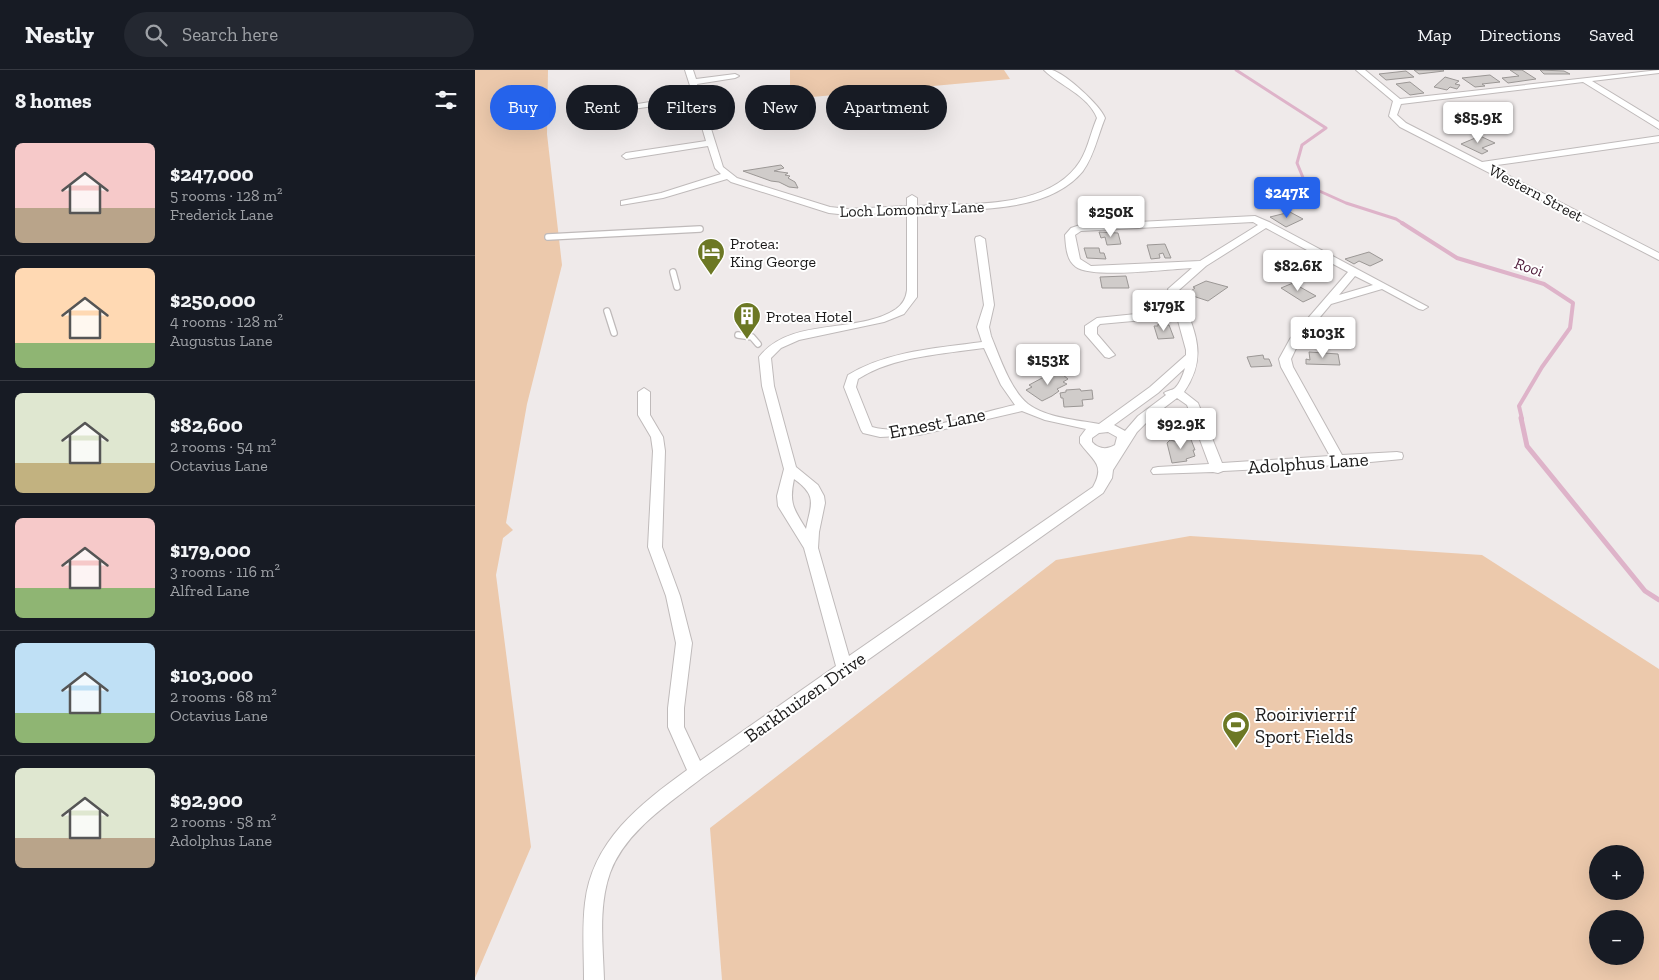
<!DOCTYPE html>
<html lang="en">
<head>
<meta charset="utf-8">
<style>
  body { margin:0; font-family:"Zilla Slab",serif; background:#242831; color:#f1f3f6; height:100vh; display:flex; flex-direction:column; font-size:19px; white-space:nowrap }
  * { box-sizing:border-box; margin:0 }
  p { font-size:16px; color:#9ea1a6 }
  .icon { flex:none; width:28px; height:28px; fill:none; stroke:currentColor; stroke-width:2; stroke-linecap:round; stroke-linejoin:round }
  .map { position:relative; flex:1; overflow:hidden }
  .side { display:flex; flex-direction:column; background:#171b24; width:475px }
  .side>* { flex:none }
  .banner { position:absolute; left:15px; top:15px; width:475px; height:45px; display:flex; gap:10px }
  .fabs { position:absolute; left:1114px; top:775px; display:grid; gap:10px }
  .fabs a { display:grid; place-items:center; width:55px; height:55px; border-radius:50%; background:#171b24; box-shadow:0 5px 20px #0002; font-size:25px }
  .price { position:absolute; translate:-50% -42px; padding:0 11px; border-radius:5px; background:#fff; color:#222; font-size:16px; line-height:32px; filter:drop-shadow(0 1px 2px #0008) }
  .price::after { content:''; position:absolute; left:50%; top:30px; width:15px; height:11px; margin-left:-8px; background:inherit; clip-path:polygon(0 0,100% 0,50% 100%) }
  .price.on { background:#2563eb; color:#fff }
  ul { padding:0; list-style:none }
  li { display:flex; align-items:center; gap:15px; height:125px; padding:0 15px }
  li+li { border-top:1px solid #363941 }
  li span { display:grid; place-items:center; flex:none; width:140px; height:100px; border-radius:8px; color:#555 }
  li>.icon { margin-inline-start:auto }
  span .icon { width:60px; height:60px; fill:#fffc; stroke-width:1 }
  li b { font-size:21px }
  h2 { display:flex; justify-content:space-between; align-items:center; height:60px; padding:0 15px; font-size:21px }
  .pill { padding:0 18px; border-radius:22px; background:#171b24; box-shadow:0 5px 20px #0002; font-size:18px; line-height:45px }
  .pill.on { background:#2563eb; color:#fff }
  header { display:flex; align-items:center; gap:30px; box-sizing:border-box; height:70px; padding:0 25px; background:#171b24; border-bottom:1px solid #363941 }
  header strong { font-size:24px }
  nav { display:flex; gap:28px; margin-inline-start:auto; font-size:18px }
  .search { width:350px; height:45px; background:#242831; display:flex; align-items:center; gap:12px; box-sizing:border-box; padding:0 18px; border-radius:28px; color:#9ea1a6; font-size:19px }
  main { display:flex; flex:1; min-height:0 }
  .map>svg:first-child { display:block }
  .green { fill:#ecc9ac; fill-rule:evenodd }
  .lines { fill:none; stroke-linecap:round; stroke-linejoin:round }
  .stream-far2 { stroke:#deb3c9; stroke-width:3 }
  .stream-far1 { stroke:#deb3c9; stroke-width:4 }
  .stream { stroke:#deb3c9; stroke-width:5 }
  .building { fill:#d0ccca; stroke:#9b9795 }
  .service-casing { stroke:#bfbaba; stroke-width:8 }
  .minor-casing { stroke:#bfbaba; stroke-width:2 }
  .service { stroke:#fff; stroke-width:5.5 }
  .minor { fill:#fff; fill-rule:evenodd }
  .labels { text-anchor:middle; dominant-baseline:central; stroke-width:4; stroke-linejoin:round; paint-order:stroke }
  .far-street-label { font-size:16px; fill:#1c1b1b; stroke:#fff }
  .far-poi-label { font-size:16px; fill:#1c1b1b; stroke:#fff; text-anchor:start }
  .far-water-label { font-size:16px; font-style:italic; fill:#4d1a38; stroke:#fff }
  .street-label { font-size:19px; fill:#1c1b1b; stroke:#fff }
  .poi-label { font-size:19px; fill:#1c1b1b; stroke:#fff; text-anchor:start }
</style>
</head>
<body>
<header>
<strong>Nestly</strong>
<div class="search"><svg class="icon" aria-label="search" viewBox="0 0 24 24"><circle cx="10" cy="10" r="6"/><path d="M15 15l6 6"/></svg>Search here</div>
<nav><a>Map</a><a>Directions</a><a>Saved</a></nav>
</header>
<main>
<section class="side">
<h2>8 homes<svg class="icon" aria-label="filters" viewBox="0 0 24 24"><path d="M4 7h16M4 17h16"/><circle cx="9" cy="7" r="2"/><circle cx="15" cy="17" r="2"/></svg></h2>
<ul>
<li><span style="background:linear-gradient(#f6c9c9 65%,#b9a48a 0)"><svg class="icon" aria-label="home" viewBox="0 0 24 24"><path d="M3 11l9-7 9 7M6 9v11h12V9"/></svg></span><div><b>$247,000</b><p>5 rooms · 128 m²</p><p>Frederick Lane</p></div></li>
<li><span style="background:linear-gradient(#ffd9b3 75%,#8fb573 0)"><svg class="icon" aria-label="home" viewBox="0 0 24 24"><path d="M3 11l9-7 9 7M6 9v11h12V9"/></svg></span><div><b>$250,000</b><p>4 rooms · 128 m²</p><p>Augustus Lane</p></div></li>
<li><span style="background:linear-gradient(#dfe7d0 70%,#c2b280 0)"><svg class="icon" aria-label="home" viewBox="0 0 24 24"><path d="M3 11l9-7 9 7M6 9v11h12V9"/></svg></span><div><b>$82,600</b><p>2 rooms · 54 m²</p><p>Octavius Lane</p></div></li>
<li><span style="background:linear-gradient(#f6c9c9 70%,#8fb573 0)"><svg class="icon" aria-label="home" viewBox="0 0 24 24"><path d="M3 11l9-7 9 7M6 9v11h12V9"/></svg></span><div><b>$179,000</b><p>3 rooms · 116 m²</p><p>Alfred Lane</p></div></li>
<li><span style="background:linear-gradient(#bfe0f5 70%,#8fb573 0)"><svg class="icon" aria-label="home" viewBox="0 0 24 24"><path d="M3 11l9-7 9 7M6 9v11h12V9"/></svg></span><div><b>$103,000</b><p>2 rooms · 68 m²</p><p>Octavius Lane</p></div></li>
<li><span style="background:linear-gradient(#dfe7d0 70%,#b9a48a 0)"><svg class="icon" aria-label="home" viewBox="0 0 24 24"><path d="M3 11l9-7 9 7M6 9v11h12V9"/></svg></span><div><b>$92,900</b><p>2 rooms · 58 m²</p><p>Adolphus Lane</p></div></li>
</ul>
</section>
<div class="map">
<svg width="1184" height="910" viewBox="0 0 1184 910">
  <rect width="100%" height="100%" fill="#efeaea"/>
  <g class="green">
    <polygon points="0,0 73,0 72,64 87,195 52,334 31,453 38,460 28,468 21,505 56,777 0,908"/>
    <polygon points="315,0 529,0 535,9 315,29"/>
    <path d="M 715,466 L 1007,485 L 1184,599 L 1184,910 L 247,910 L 235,758 L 581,490 ZM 1122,784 L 1160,784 L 1160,821 L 1122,821 ZM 1122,849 L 1160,849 L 1160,886 L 1122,886 Z"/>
  </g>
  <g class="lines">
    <polyline class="stream-far2" points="761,0 851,58 827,75 822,93 831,115 871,133 921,149 929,154"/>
    <polyline class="stream-far1" points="927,153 982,188 1069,214 1098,233 1095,258 1067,297 1044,336 1047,349"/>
    <polyline class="stream" points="1046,348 1052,376 1170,521 1184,530"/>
  </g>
  <g class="building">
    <polygon points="939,0 968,0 969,1 944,4"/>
    <polygon points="1035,0 1047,0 1061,9 1033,13 1027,8 1044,6"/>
    <polygon points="1065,0 1089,1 1095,4 1069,4"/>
    <polygon points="931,1 939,7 911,10 904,4"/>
    <polygon points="1015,5 1025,12 1007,14 1010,16 1000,17 987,8"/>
    <polygon points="970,7 984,11 980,14 985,15 982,19 975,17 972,20 959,17"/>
    <polygon points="935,12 949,23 935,25 921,14"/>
    <polygon points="1005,66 1020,73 1007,78 1013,81 1007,84 986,74"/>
    <polygon points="306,95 309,98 299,101 313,103 310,105 315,106 313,108 320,112 323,118 314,117 304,112 296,111 268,101"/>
    <polygon points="615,137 628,137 631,148 612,149 609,139"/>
    <polygon points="815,142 828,149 811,157 795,147"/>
    <polygon points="624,162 643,163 646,174 632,175 630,167 626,168"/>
    <polygon points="690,174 696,188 690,188 688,183 684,184 685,188 676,189 672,175"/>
    <polygon points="609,178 624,178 625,183 629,183 631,189 612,188"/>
    <polygon points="894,182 908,190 895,196 884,191 879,194 870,189"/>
    <polygon points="651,206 654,218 627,218 625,207"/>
    <polygon points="731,211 753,217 733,231 712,224 720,218 718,217"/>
    <polygon points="818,213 841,226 828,232 806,218"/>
    <polygon points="683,254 694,255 699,268 683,269 679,256 683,256"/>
    <polygon points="834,282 863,284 865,295 831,294 831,289 835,290"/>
    <polygon points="788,285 789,289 794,289 797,296 776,297 772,287"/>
    <polygon points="582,300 593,309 588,312 592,314 582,319 584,321 577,326 567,331 551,320 557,317 554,315"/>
    <polygon points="605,319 606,321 617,320 618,329 607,330 608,336 589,337 588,328 586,328 585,323 591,322 591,320"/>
    <polygon points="715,367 720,380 718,380 720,386 711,389 712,391 697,393 692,373 695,370 703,372 707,368"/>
  </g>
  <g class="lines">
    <defs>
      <g id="service">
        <polyline points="73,167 225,159"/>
        <polyline points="198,202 202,217"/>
        <polyline points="132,241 139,263"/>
        <polyline points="263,265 277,267 283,274"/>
      </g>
      <g id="minor">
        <path d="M 210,0 L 218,0 L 221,9 L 260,4 L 264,6 L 260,8 L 222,14 L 248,97 L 262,108 L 355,137 L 373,139 L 432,136 L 432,128 L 437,125 L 442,128 L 442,136 C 490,133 567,140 601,97 C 612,84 615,64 622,48 C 613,25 585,16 569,0 C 572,0 575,0 577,0 C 591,4 625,35 630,48 C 623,65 619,86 608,101 C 572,145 493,139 442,141 L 442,227 L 429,244 L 409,252 L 324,270 L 306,278 L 296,288 L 299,316 L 321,397 L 343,415 L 349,426 L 350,433 L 344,462 L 343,478 L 374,586 L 618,417 C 631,394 617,390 605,373 L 605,367 L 611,359 L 570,350 L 547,341 L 444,365 L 405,367 L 388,363 L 386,360 L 369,317 L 373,305 C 412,281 463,278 507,272 L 502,257 L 509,235 L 500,169 L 501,167 L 505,166 L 510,169 L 519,235 L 514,257 L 516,266 C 524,286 536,321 553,334 C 572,348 602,350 624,354 L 675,317 L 711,285 L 711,280 L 702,247 L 625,254 L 622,257 L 622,264 L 640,285 L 634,288 L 630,287 L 610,264 L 610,256 L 622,248 L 700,240 L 693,219 L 717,198 C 693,199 618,209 601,197 C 591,190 591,176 590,165 L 596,158 L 605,155 L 780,146 L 794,152 L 953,237 L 948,240 L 944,239 L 907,219 L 856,234 L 824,272 L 816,289 L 818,297 L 867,385 L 922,382 L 927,383 L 928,386 L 927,389 L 864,395 L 748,401 L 743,403 L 738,402 L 678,404 L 676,401 L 678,398 L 683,397 L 734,394 L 712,335 L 702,328 L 677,347 L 662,362 L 638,400 L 637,408 L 628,423 L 228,707 C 195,733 150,761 135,803 C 123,837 128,875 129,910 L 109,910 C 109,884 107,858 110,833 C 117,771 165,734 212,700 L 193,657 L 193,638 L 201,573 L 191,526 L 173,477 L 178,381 L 176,367 L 163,345 L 163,322 L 169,318 L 175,322 L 175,345 L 188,367 L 190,381 L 187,477 L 205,526 L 217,573 L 209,638 L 209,657 L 225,691 L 361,596 L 329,478 L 303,436 L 302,426 L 309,399 L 287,316 L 284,287 C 316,246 382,265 421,239 C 428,234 431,228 432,220 L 432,142 L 373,145 L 354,143 L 256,112 L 252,109 L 188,128 L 146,135 L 146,131 L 186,123 L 246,104 L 240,98 L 233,76 L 151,89 L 147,86 L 151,83 L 231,71 L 219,30 L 138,42 L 134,40 L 138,38 L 218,25 ZM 778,152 L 783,155 L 725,191 L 616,196 L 605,189 L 600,165 L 606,161 ZM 791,158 L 873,202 L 815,269 L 804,289 L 806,297 L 855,386 L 747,393 L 723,333 L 709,322 C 735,284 718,259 704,220 L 731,196 ZM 880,206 L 898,215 L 864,225 ZM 509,278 L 526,315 L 540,335 C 501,343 435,368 397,357 L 381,317 L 383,309 C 419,286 468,284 509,278 ZM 710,298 C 708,305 705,313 700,318 C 696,321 693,320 689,323 L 691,325 L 663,346 L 650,361 L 639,355 L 683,323 ZM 633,362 L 642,367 L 640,375 C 632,380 623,379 617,372 L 617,368 L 624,363 ZM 319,409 C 343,426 336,434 331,459 C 318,438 314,433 319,409 Z"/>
        <polygon points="881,0 890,0 925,29 1184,0 1184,3 1117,11 1184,52 1184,59 1108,12 926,34 922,45 931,53 1007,92 1184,66 1184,72 1015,96 1184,183 1184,190 925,57 914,46 918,31"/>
      </g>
    </defs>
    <use href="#service" class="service-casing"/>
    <use href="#minor" class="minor-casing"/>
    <use href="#service" class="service"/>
    <use href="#minor" class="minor"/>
  </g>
  <defs>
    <symbol id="hotel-pin" viewBox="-11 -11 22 30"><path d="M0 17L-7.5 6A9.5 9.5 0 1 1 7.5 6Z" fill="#6c7824" stroke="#fff"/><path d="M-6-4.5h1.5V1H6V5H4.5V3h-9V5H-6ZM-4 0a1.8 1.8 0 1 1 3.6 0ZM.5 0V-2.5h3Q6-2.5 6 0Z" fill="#fff"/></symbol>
    <symbol id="building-pin" viewBox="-11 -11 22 30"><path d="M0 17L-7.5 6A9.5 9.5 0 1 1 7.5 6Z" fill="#6c7824" stroke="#fff"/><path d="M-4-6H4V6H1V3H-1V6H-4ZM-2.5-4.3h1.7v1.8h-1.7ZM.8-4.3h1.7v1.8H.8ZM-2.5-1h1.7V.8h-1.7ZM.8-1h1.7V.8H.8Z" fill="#fff"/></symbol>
    <symbol id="stadium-pin" viewBox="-11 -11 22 30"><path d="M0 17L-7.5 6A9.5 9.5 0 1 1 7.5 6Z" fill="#6c7824" stroke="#fff"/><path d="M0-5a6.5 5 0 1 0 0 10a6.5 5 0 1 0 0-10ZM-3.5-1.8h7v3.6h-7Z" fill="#fff"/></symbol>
  </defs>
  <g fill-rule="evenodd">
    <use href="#hotel-pin" x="220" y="166" width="32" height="43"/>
    <use href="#building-pin" x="256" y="230" width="32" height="43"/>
    <use href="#stadium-pin" x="745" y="639" width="32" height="43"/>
  </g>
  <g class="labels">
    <g class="far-street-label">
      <text transform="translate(1061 123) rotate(28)">Western Street</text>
      <text transform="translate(437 139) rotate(-2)">Loch Lomondry Lane</text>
    </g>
    <g class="far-poi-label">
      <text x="255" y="173">Protea:<tspan x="255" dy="18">King George</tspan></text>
      <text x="291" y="246">Protea Hotel</text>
    </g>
    <g class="far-water-label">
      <text transform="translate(1054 197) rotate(18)">Rooi</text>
    </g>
    <g class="street-label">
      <text transform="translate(462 353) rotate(-11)">Ernest Lane</text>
      <text transform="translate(833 393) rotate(-4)">Adolphus Lane</text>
      <text transform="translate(330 627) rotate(-35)">Barkhuizen Drive</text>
    </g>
    <g class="poi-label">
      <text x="780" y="644">Rooirivierrif<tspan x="780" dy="22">Sport Fields</tspan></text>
    </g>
  </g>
</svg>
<div class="fabs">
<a>+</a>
<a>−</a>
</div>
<b class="price" style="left:1003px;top:74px">$85.9K</b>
<b class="price on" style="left:812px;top:149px">$247K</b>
<b class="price" style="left:636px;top:168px">$250K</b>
<b class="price" style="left:823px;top:222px">$82.6K</b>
<b class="price" style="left:689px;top:262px">$179K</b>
<b class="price" style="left:848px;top:289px">$103K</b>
<b class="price" style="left:573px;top:316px">$153K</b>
<b class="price" style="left:706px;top:380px">$92.9K</b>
<div class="banner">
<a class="pill on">Buy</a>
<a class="pill">Rent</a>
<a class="pill">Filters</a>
<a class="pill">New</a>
<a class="pill">Apartment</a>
</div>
</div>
</main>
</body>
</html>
